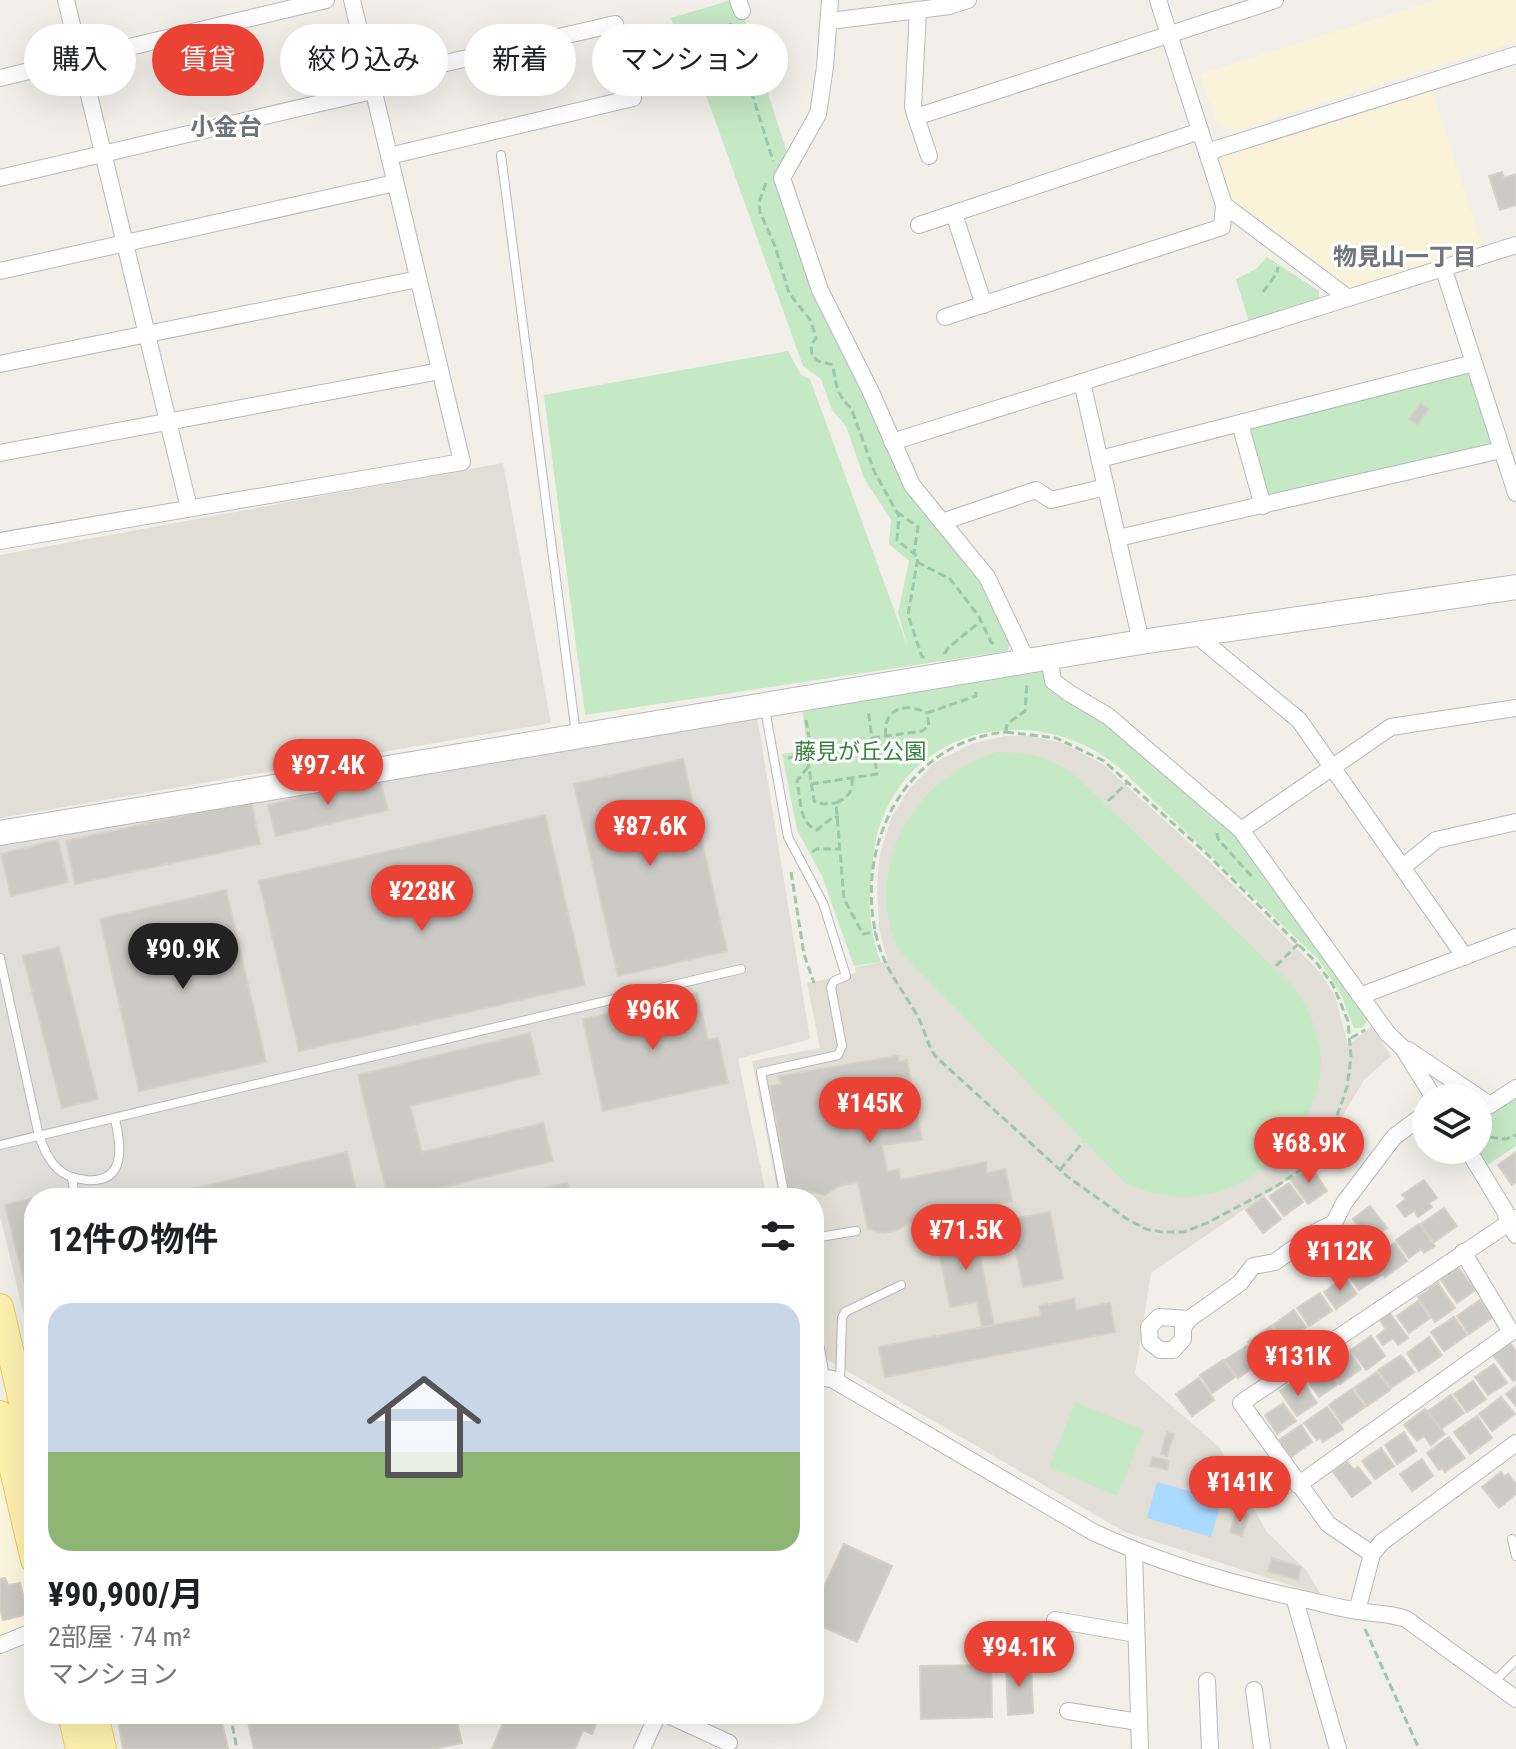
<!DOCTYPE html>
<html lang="ja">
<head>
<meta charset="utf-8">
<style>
  body { margin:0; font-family:"Roboto Condensed","Noto Sans JP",sans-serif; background:#f6f6f6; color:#202124; height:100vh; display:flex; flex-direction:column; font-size:30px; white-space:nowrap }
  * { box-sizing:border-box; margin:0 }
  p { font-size:26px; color:#757577 }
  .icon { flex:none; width:44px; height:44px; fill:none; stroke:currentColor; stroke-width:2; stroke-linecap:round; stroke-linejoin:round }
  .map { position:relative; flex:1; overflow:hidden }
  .drawer { position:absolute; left:24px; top:1188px; width:800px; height:536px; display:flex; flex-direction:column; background:#fff; border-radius:32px; box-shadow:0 8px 32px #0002 }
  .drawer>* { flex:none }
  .hud { position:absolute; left:24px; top:24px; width:800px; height:72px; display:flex; gap:16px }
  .tools { position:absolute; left:1412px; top:1084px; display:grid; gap:16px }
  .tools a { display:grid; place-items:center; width:80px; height:80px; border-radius:50%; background:#fff; box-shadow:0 8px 32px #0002; font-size:40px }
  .price { position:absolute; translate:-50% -68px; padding:0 18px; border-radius:28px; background:#ea4335; color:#fff; font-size:26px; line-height:52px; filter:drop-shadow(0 2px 4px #0008) }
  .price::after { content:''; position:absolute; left:50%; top:48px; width:24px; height:18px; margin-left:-12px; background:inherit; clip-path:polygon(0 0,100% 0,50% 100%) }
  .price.active { background:#222; color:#fff }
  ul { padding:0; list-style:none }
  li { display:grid; align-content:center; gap:16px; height:424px; padding:0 24px }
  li+li { border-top:2px solid #e0e0e0 }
  li span { display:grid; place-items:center; height:248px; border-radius:24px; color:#555 }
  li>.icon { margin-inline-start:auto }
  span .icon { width:144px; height:144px; fill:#fffc; stroke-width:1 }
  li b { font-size:34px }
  h2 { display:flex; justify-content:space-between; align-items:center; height:96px; padding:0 24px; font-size:34px }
  .pill { padding:0 28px; border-radius:36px; background:#fff; box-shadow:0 8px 32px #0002; font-size:28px; line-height:72px }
  .pill.active { background:#ea4335; color:#fff }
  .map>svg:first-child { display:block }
  .commercial { fill:#fef7e0 }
  .industrial { fill:#e0deda }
  .education { fill:#e1ded6 }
  .green { fill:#c5e8c5 }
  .sand { fill:#fbf3d9 }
  .water { fill:#aadaff }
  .building { fill:#cccac5; stroke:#d6d1c6; stroke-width:2 }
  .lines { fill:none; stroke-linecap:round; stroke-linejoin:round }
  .lane-casing { stroke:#b5b8bc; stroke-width:10 }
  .street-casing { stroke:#b5b8bc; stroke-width:18 }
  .secondary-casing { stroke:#b6babf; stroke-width:26 }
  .primary-casing { stroke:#f2c960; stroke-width:28 }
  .path { stroke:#9cc7a9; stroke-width:3; stroke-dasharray:8 4; stroke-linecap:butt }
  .lane { stroke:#fff; stroke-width:8 }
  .street { stroke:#fff; stroke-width:16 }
  .secondary { stroke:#fff; stroke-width:24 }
  .primary { stroke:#fff2af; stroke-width:26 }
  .labels { text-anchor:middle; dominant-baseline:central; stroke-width:6; stroke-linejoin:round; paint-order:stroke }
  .park-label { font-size:22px; fill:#348238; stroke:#fff }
  .neighbourhood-label { font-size:24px; font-weight:bold; fill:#70757a; stroke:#fff }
</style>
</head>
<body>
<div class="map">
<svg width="1516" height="1749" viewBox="0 0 1516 1749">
  <rect width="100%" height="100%" fill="#f1efe8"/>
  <polygon class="commercial" points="0,1453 34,1581 34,1624 0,1638"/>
  <polygon class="industrial" points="757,716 810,1039 738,1059 767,1198 34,1198 34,1357 0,1216 0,843"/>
  <g class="education">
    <polygon points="503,463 551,723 0,818 0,555"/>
    <polygon points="1005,736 1029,736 1062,743 1103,764 1212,864 1319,971 1335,996 1348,1045 1372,1026 1391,1056 1364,1080 1323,1148 1308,1166 1151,1273 1135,1374 1219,1447 1267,1532 1307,1571 1321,1595 1125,1532 828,1360 814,1361 814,1198 779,1198 752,1061 820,1048 807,983 856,973 855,967 888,961 879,929 877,882 880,854 891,818 909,789 934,763 971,744"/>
  </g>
  <g class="green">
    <polygon points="731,0 742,11 788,156 782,178 820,290 912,485 987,577 1012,630 1008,651 585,715 544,395 788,351 801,375 810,379 908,648 898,613 909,561 889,544 891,520 864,478 846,426 832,410 821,379 803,366 706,95 692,84 671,18"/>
    <polygon points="1267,257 1319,291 1319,300 1249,322 1236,279 1256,269"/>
    <polygon points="1474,363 1501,450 1263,506 1240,424"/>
    <path d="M 1029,667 L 1045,670 L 1056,694 L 1104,720 L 1222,820 L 1256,862 L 1369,1019 L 1362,1028 L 1354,1028 L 1340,992 L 1318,959 L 1123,771 C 1050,705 927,718 885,812 C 875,833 873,856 871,878 C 868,907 870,935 881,962 L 854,966 L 822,876 L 797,830 L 782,754 L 807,750 L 802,707 Z"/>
    <path d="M 997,752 C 1026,752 1051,757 1075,775 L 1295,988 C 1306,1006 1315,1022 1319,1044 C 1333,1114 1265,1190 1197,1196 C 1171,1199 1148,1193 1125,1183 L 897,948 C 864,863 913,779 997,752 Z"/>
    <polygon points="1516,1098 1516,1146 1484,1167 1473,1150 1478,1150 1478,1111 1487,1117"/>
    <polygon points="1075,1402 1144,1430 1117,1496 1049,1467"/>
  </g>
  <g class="sand">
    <polygon points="1436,0 1516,0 1516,42 1233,131 1217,124 1200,74"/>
    <polygon points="1432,91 1482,246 1356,289 1344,285 1230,204 1215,160"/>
  </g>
  <polygon class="water" points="1157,1482 1222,1500 1211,1537 1147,1518"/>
  <g class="building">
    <polygon points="1502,172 1504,178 1516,174 1516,205 1500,210 1489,176"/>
    <polygon points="1421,403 1429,409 1417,424 1409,419"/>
    <polygon points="683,759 727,951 618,976 574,784"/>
    <polygon points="380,778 388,810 276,836 268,805"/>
    <polygon points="251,801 260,844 75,884 66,841"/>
    <polygon points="545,815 585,985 299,1051 259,881"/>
    <polygon points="58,840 68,882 11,896 1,854"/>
    <polygon points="226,890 266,1062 139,1091 100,919"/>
    <polygon points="59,947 98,1099 62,1108 23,956"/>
    <polygon points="697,993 708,1040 718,1038 728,1083 603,1111 583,1019"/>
    <polygon points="530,1033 540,1074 410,1106 422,1152 543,1123 553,1161 430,1190 432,1198 388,1198 358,1075"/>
    <polygon points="898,1056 899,1062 907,1060 922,1140 882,1145 887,1172 899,1169 900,1180 986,1162 987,1173 1005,1169 1012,1201 909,1223 898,1230 884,1233 868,1229 858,1182 839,1186 825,1195 806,1191 789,1194 770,1086 781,1084 779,1076"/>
    <polygon points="347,1152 358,1198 154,1198"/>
    <polygon points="1516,1152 1516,1182 1512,1185 1498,1165"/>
    <polygon points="1311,1166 1327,1191 1308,1204 1290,1179"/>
    <polygon points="1424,1180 1437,1198 1429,1203 1432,1207 1418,1217 1414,1211 1405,1217 1397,1206 1406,1199 1402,1195"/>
    <polygon points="567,1183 571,1198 506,1198"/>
    <polygon points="1289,1183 1303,1202 1284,1216 1269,1196"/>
    <polygon points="51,1194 52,1198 34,1198 34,1321 5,1205"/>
    <polygon points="1264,1197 1281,1219 1263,1233 1246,1210"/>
    <polygon points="1370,1206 1387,1228 1369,1241 1353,1219"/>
    <polygon points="1444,1208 1457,1226 1434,1242 1421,1224"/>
    <polygon points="971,1210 994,1326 982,1328 977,1302 950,1307 938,1247 966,1241 960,1212"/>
    <polygon points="1050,1212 1063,1279 1023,1287 1012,1230 976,1237 974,1226"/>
    <polygon points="1419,1224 1435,1246 1424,1253 1421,1249 1409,1258 1396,1240"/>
    <polygon points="1354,1225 1368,1245 1349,1259 1335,1239"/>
    <polygon points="1331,1238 1347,1261 1330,1274 1313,1251"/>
    <polygon points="1395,1243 1407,1261 1385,1277 1372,1259"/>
    <polygon points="1369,1259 1381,1275 1359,1290 1348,1274"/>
    <polygon points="1458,1267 1475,1290 1457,1303 1441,1280"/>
    <polygon points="1345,1277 1357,1294 1336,1309 1324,1292"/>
    <polygon points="1438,1283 1455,1308 1435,1322 1418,1297"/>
    <polygon points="1320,1293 1332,1311 1309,1326 1297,1308"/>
    <polygon points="1074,1299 1076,1310 1110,1303 1115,1332 885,1377 879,1347 1041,1316 1039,1306"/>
    <polygon points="1480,1300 1492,1318 1469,1334 1457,1316"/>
    <polygon points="1418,1301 1430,1318 1409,1333 1397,1316"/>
    <polygon points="1294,1310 1306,1327 1285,1342 1273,1325"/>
    <polygon points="1389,1312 1408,1338 1398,1345 1393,1338 1383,1345 1377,1336 1386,1329 1379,1319"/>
    <polygon points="1454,1317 1467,1335 1444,1351 1431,1332"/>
    <polygon points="1271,1326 1286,1348 1264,1364 1248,1342"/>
    <polygon points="1371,1336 1385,1356 1366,1370 1351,1350"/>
    <polygon points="1429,1337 1442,1355 1419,1371 1407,1353"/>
    <polygon points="1510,1343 1516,1351 1516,1379 1513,1381 1493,1355"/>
    <polygon points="1248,1345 1261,1362 1238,1378 1225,1360"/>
    <polygon points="1350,1352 1361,1369 1340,1384 1328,1367"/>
    <polygon points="1401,1355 1414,1372 1391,1388 1378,1370"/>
    <polygon points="1223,1360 1235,1377 1212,1393 1200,1375"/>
    <polygon points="1494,1364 1507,1383 1488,1395 1475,1377"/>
    <polygon points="1326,1366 1338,1384 1319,1397 1307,1379"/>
    <polygon points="1377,1372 1390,1390 1367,1406 1354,1388"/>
    <polygon points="1199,1378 1214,1400 1192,1416 1176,1394"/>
    <polygon points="1473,1381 1486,1399 1467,1412 1454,1394"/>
    <polygon points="1294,1382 1299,1389 1305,1385 1317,1403 1297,1416 1280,1391"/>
    <polygon points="1516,1386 1516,1406 1506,1394"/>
    <polygon points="1352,1389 1365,1407 1342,1423 1329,1405"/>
    <polygon points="1451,1395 1464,1413 1441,1429 1428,1411"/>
    <polygon points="1501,1397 1515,1414 1492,1431 1479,1414"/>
    <polygon points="1283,1403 1296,1421 1277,1434 1265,1415"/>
    <polygon points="1327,1407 1343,1429 1323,1442 1320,1438 1317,1440 1304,1423"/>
    <polygon points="1425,1409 1445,1434 1431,1445 1424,1436 1417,1441 1404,1425"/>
    <polygon points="1477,1416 1492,1438 1470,1454 1454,1432"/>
    <polygon points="1301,1425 1312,1442 1291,1457 1279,1440"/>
    <polygon points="1167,1432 1174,1434 1167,1456 1161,1454"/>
    <polygon points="1404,1432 1416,1451 1397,1464 1385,1445"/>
    <polygon points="1449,1437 1465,1458 1445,1472 1442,1468 1439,1470 1427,1453"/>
    <polygon points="1381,1448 1394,1466 1375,1479 1362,1461"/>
    <polygon points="1153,1457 1169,1461 1167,1470 1150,1466"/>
    <polygon points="1422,1459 1433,1476 1412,1491 1400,1474"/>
    <polygon points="1347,1462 1354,1470 1358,1467 1371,1483 1352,1497 1333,1472"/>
    <polygon points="1501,1472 1504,1477 1508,1474 1516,1484 1516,1494 1499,1508 1482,1487"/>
    <polygon points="1237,1511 1249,1515 1242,1536 1230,1532"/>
    <polygon points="844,1544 892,1566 857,1642 814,1623 814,1608"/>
    <polygon points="1272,1558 1301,1567 1298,1580 1268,1571"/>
    <polygon points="5,1578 8,1585 20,1583 28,1614 3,1620 0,1609 0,1579"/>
    <polygon points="1031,1664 1033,1713 1008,1715 1006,1665"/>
    <polygon points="991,1665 992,1717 921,1719 920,1666"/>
    <polygon points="117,1714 220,1714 228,1749 123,1749"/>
    <polygon points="246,1714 455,1714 462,1743 433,1749 254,1749"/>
    <polygon points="507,1714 600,1714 592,1734 583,1730 575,1749 492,1749"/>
  </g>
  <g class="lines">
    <defs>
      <g id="lane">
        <polyline points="501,155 576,734"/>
        <polyline points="765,709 788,837 823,903 846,976 834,981 831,987 842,1046 838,1055 761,1072 785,1198"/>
        <path d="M 0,958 L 39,1136 C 44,1148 48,1160 58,1169 C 65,1176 77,1179 87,1180 C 127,1183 121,1145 115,1119"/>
        <polyline points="0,1145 741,969"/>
        <polyline points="72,1177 75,1198"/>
        <polyline points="814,1238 856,1231"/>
        <polyline points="814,1315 825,1377"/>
        <polyline points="840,1383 842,1318 845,1312 901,1285"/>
        <polyline points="1512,1539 1516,1556"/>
        <polyline points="1494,1682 1516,1660"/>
      </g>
      <g id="street">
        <polyline points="66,0 189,508"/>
        <polyline points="738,0 742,11"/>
        <polyline points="830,0 825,67 818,114 782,178 820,290 870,390 912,485 987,577 1027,661"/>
        <polyline points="948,0 949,6 918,10 913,107 916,117 1275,0"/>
        <polyline points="949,6 968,0"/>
        <polyline points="830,21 918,10"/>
        <polyline points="0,78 326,0"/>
        <polyline points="372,80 615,24 633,98 389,156"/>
        <polyline points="916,117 929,156"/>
        <polyline points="1207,152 1516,55"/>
        <polyline points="0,178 372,91"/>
        <polyline points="954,214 984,305"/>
        <polyline points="919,225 1200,131"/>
        <polyline points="1443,267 1516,493"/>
        <polyline points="0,271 395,183"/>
        <polyline points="1348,298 1516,245"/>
        <polyline points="945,317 1222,227 1224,205"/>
        <polyline points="0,364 418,279"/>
        <polyline points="1082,382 1141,642"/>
        <polyline points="1240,424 1263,506"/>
        <polyline points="892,442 1348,298 1224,205 1158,0"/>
        <polyline points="0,453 440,371"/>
        <polyline points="1100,459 1474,363"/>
        <polyline points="942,522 1036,490 1051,500 1106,487"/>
        <polyline points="1118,538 1501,450"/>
        <polyline points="0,541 462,462 352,0"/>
        <polyline points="1195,634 1299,720 1465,957"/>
        <polyline points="1049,657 1053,681 1069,693 1108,716 1241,830 1388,1034 1403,1048 1434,1098"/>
        <polyline points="1241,830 1391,727 1516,708"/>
        <polyline points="1403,867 1436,840 1516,822"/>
        <polyline points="1360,996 1516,937"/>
        <polyline points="1408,1050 1490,1105 1516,1088"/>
        <polyline points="1468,1150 1505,1211 1508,1223 1516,1235"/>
        <polyline points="1189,1319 1159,1317 1149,1327 1150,1342 1160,1350 1173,1350 1183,1339 1183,1328 1189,1319 1240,1283 1253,1266 1275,1262 1316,1232 1334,1223 1344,1203 1394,1137 1426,1113"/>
        <path d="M 814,1376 L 832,1379 L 1093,1532 C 1160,1563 1231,1584 1303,1599 C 1321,1603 1339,1608 1358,1611 C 1374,1614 1390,1613 1406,1619 L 1516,1699"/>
        <polyline points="1298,1485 1511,1332 1463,1252"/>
        <polyline points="1134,1551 1140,1749"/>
        <polyline points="1372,1554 1328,1524 1241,1403 1516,1218"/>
        <polyline points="1294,1597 1338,1749"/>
        <polyline points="1357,1611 1372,1554 1382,1542 1516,1443"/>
        <polyline points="1055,1620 1136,1634"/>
        <polyline points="0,1645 34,1631"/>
        <polyline points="1207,1681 1210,1749"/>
        <polyline points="1254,1690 1262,1749"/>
        <polyline points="1068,1711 1139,1722"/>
        <polyline points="666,1714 729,1743"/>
        <polyline points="642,1749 658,1714"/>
      </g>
      <polyline id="secondary" points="0,833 1141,642 1516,587"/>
      <g id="primary">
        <polyline points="0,1307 34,1453"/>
        <polyline points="0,1414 34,1560"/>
        <polyline points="71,1714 79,1749"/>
        <polyline points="95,1714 103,1749"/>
      </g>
    </defs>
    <use href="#lane" class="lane-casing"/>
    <use href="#street" class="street-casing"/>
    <use href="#secondary" class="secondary-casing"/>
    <use href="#primary" class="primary-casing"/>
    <g class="path">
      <polyline points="730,23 773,161"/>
      <path d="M 766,183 L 759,202 L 760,212 L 775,246 L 789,293 L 811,321 L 816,338 L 811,345 L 812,355 L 818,361 L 833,365 C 835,382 837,396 851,408 L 875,473 L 899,516 L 897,540 L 918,557 L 908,615 L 922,657 L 925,657"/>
      <polyline points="1263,292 1277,273 1278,267"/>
      <polyline points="897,512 918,527 914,553"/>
      <polyline points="917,562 950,579 978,615 991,642 996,646"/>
      <polyline points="944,654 949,647 981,621"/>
      <polyline points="806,720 812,754 807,755"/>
      <path d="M 1006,732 L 1056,738 L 1104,761 L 1207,854 L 1316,962 L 1333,985 L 1348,1021 L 1351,1057 L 1347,1087 L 1332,1130 L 1303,1168 L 1275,1187 L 1207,1223 L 1184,1232 L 1162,1232 L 1146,1229 L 1127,1219 L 1068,1177 L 935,1056 C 927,1044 925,1030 918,1017 C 897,980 879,964 873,918 C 861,831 913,741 1006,732 Z"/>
      <polyline points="1006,732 1007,724 1025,711 1027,682"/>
      <path d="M 886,736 C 882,708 906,702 927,713"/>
      <polyline points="872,738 922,731 929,726 927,713 976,696 976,692"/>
      <polyline points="788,758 807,755 814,801 823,804 836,803"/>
      <path d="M 808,767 L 797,781 C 801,798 798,823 817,830 L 833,817 L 839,817"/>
      <path d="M 852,778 C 854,792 847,798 836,803 L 844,899 L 863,934 L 876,932"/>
      <polyline points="811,784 877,774 868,710"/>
      <polyline points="1108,801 1128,782"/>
      <polyline points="1217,833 1218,839 1254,879"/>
      <polyline points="812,852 817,849 839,849"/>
      <polyline points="791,872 804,954 814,983"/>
      <polyline points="1276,966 1298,944"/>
      <polyline points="1351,1038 1365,1030"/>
      <polyline points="1478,1136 1506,1139 1516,1135"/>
      <polyline points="1060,1170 1083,1142"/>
      <polyline points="1365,1629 1419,1749"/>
      <polyline points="230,1714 237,1749"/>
    </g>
    <use href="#lane" class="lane"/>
    <use href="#street" class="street"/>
    <use href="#secondary" class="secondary"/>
    <use href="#primary" class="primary"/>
  </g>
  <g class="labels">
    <g class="park-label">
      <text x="860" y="751">藤見が丘公園</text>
    </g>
    <g class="neighbourhood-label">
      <text x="226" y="127">小金台</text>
      <text x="1405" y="257">物見山一丁目</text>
    </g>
  </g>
</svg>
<div class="tools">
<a><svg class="icon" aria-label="layers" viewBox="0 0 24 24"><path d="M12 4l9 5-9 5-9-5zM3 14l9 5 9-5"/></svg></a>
</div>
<b class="price" style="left:328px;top:807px">¥97.4K</b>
<b class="price" style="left:650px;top:868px">¥87.6K</b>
<b class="price" style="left:422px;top:933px">¥228K</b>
<b class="price active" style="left:183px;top:991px">¥90.9K</b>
<b class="price" style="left:653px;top:1052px">¥96K</b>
<b class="price" style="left:870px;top:1145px">¥145K</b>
<b class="price" style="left:1309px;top:1185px">¥68.9K</b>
<b class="price" style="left:966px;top:1272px">¥71.5K</b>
<b class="price" style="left:1340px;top:1293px">¥112K</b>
<b class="price" style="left:1298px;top:1398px">¥131K</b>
<b class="price" style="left:1240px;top:1524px">¥141K</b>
<b class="price" style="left:1019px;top:1689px">¥94.1K</b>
<div class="hud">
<a class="pill">購入</a>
<a class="pill active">賃貸</a>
<a class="pill">絞り込み</a>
<a class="pill">新着</a>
<a class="pill">マンション</a>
</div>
<section class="drawer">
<h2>12件の物件<svg class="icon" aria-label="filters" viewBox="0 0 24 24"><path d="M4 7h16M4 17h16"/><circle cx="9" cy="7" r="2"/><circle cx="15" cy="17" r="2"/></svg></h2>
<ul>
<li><span style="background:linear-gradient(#c9d6e8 60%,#8fb573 0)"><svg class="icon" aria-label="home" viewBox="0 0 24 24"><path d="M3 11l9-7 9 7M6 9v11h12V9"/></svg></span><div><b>¥90,900/月</b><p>2部屋 · 74 m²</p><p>マンション</p></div></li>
</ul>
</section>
</div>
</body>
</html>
